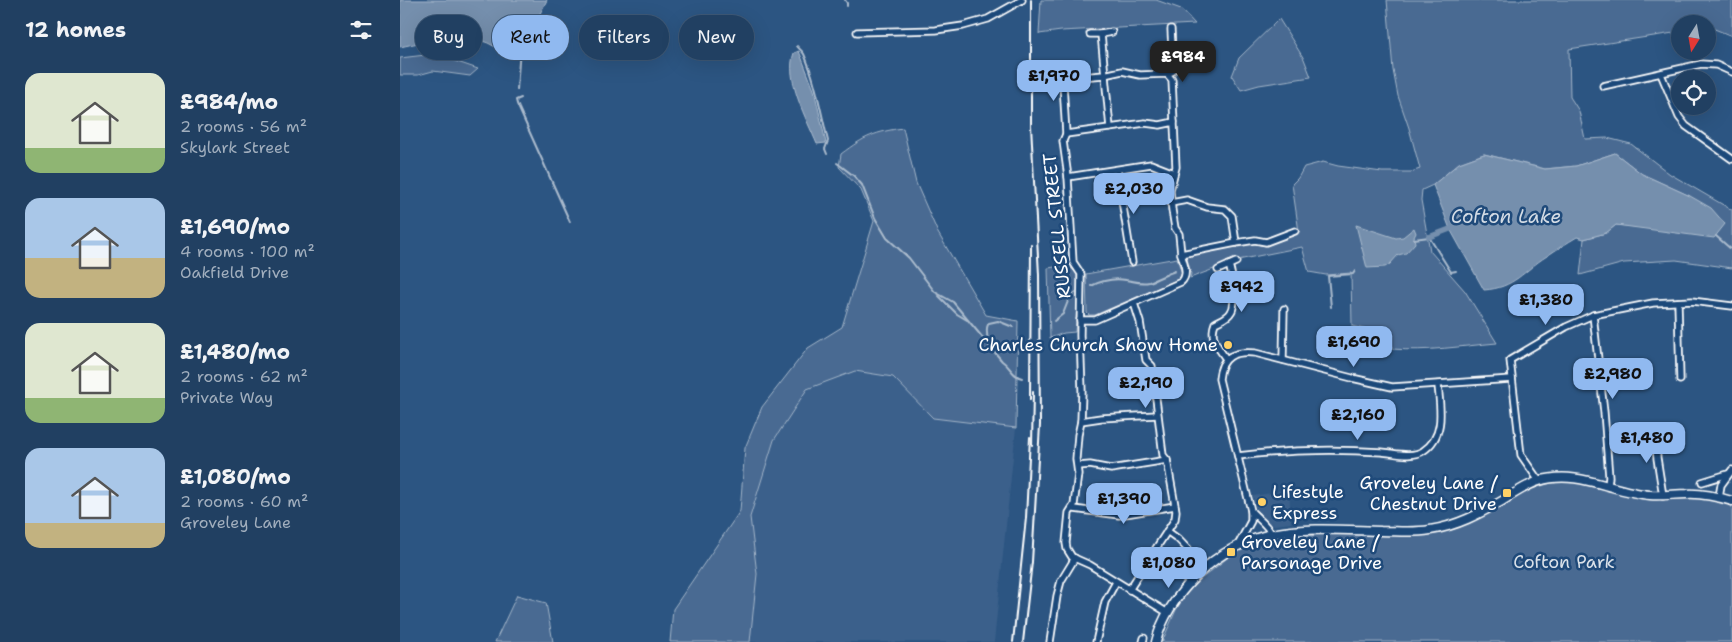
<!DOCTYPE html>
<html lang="en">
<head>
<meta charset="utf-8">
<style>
  body { margin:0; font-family:"Shantell Sans",sans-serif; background:#2d4b6b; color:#f1f3f6; height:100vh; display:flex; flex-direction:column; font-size:19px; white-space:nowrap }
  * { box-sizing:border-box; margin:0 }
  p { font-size:16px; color:#a2afbe }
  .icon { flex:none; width:28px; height:28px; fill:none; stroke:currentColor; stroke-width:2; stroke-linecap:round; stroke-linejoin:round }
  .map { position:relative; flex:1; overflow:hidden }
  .panel { display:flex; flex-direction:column; background:#214062; width:400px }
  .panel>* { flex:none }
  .banner { position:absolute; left:15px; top:15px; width:475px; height:45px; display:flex; gap:10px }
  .needle { width:32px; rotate:191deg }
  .controls { position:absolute; left:1271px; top:15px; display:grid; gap:10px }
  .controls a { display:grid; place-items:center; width:45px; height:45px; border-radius:50%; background:#214062; box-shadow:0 5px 20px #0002,0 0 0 1px #3e5977; font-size:25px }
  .price { position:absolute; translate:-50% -42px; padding:0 11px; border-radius:10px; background:#90b9f0; color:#111; font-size:16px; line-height:32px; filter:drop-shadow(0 1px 2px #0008) }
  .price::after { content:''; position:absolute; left:50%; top:30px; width:15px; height:11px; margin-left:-8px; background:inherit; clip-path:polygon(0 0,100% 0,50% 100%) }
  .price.on { background:#222; color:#fff }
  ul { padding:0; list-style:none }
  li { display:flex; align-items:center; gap:15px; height:125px; padding:0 25px }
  li span { display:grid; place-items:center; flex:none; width:140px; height:100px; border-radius:15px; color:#555 }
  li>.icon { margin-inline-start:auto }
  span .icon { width:60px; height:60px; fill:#fffc; stroke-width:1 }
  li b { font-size:21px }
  h2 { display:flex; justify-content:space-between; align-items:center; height:60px; padding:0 25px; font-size:21px }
  .pill { padding:0 18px; border-radius:22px; background:#214062; box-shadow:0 5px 20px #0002,0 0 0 1px #3e5977; font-size:18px; line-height:45px }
  .pill.on { background:#90b9f0; color:#111 }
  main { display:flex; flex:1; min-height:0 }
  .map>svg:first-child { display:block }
  .built { fill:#3b618b }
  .green { fill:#486b92; stroke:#a4b5c8 }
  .water { fill:#748fad; stroke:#acbcce }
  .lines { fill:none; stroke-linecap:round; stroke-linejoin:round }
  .stream { stroke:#acbcce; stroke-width:2 }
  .canal { stroke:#748fad; stroke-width:5.5 }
  .minor-casing { stroke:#fff; stroke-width:9 }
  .major-casing { stroke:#fff; stroke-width:11 }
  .minor { stroke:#1f4a7a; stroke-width:5.5 }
  .major { stroke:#1f4a7a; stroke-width:8 }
  .rail { stroke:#fff; stroke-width:2 }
  .poi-dot { fill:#ffd166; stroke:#1f4a7a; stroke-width:2 }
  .labels { text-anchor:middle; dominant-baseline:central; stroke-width:5; stroke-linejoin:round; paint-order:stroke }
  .street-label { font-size:18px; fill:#fff; stroke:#1f4a7a }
  .poi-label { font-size:18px; fill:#fff; stroke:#1f4a7a; text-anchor:end }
  .park-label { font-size:18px; fill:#dae1e9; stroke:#1f4a7a }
  .water-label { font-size:19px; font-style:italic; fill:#d5dde6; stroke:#1f4a7a }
</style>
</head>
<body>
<main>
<section class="panel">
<h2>12 homes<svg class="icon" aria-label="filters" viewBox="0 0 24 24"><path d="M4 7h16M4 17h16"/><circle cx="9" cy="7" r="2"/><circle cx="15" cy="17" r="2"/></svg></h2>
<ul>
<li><span style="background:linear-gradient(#dfe7d0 75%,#8fb573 0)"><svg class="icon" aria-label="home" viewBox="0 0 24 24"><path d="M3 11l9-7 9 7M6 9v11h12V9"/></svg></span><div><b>£984/mo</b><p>2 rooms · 56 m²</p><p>Skylark Street</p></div></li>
<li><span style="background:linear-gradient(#a9c7e8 60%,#c2b280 0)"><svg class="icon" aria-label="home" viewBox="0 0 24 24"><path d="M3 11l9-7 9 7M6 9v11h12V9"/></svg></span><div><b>£1,690/mo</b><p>4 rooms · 100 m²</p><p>Oakfield Drive</p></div></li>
<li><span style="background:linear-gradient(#dfe7d0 75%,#8fb573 0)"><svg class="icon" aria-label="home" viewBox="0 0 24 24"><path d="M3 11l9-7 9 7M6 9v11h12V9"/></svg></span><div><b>£1,480/mo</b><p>2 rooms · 62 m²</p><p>Private Way</p></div></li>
<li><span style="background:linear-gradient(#a9c7e8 75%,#c2b280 0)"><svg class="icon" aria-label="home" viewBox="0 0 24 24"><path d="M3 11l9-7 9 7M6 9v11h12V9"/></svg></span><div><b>£1,080/mo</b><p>2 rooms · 60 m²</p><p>Groveley Lane</p></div></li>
</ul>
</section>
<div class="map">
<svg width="1332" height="642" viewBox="0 0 1332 642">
  <rect width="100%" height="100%" fill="#2c5582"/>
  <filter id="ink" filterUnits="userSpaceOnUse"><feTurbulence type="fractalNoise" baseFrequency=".02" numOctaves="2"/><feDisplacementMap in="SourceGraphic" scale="10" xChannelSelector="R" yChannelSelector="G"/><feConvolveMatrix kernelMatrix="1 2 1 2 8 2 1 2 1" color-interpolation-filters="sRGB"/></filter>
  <g filter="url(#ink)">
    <g class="built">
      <polygon points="455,371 493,377 533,418 616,428 594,642 350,642 357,574 350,517 374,440 407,389"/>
      <polygon points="881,485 889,485 891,523 874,525 866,521 857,513 853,496 878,492 881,489"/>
    </g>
    <g class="green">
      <polygon points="641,0 756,0 781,9 795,24 661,31 639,34"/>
      <path d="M 987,0 L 1332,0 L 1332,36 L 1312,28 L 1308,28 L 1308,24 L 1280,24 L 1280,32 L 1169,49 L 1170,97 L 1179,111 L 1185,139 L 1207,138 L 1231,144 L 1270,174 L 1332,210 L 1332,268 L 1276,260 L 1224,263 L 1180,275 L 1184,239 L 1206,233 L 1216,225 L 1236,227 L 1290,196 L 1242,174 L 1215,153 L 1176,166 L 1145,169 L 1084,154 L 1059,163 L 1033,185 L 1022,190 L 1021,200 L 1030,251 L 1065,291 L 1097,343 C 1062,346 1027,352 992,349 L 991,336 L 952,326 L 951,273 L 926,275 L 909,272 L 902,247 L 838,260 L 790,278 L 791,274 L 786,255 L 851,243 L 866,246 L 899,232 L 892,184 L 898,178 L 904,167 L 923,162 L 938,166 L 982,172 L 1011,172 L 1020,169 L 1009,128 L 998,96 L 993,70 Z"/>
      <polygon points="879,19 904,59 911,77 859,85 841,90 832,76 839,58"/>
      <polygon points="34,54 78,69 70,76 33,71 18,75 0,75 0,58"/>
      <path d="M 503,128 L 516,183 L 538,233 L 586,315 L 618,321 L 616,428 L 533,418 L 493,377 L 455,371 L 407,389 L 374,440 L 350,517 L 357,574 L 350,642 L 270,642 L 273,609 L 340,511 L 345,448 L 362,407 L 408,348 L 442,327 L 474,221 L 461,190 L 439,167 L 441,154 C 465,136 475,132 503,128 Z"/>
      <polygon points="777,258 782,274 779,279 695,315 689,315 687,313 686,274"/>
      <polygon points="668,265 677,274 678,293 675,332 664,333 650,338 648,268"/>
      <polygon points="1172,481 1232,497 1256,499 1292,496 1332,505 1332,642 762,642 776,610 790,588 831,555 858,543 917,535 1039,532 1084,515 1128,490 1151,483"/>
      <polygon points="117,595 146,603 153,642 95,642"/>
    </g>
    <g class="water">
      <path d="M 0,0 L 147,0 L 129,35 L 112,56 C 104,52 96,47 88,43 C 60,32 28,41 0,47 Z"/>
      <path d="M 399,51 L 414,90 L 426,143 L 417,144 C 407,120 384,78 394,53 Z"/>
      <path d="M 1215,153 L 1242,174 L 1290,196 L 1311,208 L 1325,224 L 1314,238 L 1216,225 L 1206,233 L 1184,239 L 1177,237 C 1167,243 1157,249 1147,256 C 1123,271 1115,288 1084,290 L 1050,229 L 1033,185 L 1059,163 L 1084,154 L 1145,169 L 1176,166 Z"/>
      <polygon points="956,225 996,238 1003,237 1014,228 1016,233 1014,237 1015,243 1006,253 998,255 990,264 985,267 967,268"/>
    </g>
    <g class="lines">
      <g class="stream">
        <polyline points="445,0 447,3 447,6"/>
        <path d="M 397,46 C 399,49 402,50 404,54 C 416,81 421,113 428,141 L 425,149 L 427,154"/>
        <polyline points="117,90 120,47"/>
        <polyline points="121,98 116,100 117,104 170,222"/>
        <path d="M 437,163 L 454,176 L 462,185 L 475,218 L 487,238 L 509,258 L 535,292 L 553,302 L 602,361 C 611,367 612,376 622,378"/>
        <polyline points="1316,236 1332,250"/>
        <polyline points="1014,239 1029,237 1051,272 1056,271"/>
        <path d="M 691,286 C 701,281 714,278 726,280 C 733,281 741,284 749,282 C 758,279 766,274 775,271"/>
        <polyline points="539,296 557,314 567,320"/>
        <polyline points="931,307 928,276 953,274 955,271"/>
        <polyline points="654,321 663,314 670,296 675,293"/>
        <path d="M 587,342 C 589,335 584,329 589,323 L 598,321 L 613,327"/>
      </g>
      <polyline class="canal" points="1029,237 1050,229"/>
      <defs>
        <g id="minor">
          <polyline points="457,32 536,30 563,26 588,19 622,0"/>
          <polyline points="690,34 701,34"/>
          <polyline points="767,74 773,71 771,29"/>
          <polyline points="1261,74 1279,117 1286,126 1332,159"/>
          <polyline points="1203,86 1301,64 1316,65 1332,72"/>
          <polyline points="710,128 701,34 712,32"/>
          <polyline points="666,134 745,123 760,125 774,122"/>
          <polyline points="717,170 732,262"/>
          <polyline points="668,177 751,164 774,173"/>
          <polyline points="771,203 787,200 807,207 825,209 832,216 836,243 855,240 866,242 895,231"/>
          <polyline points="818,270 836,262"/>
          <polyline points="1278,302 1280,380"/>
          <polyline points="1193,315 1204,412 1209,477 1208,485"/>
          <path d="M 680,320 L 695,320 L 781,282 C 789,275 784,264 781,254 L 836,243"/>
          <path d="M 826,359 C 818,347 809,338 815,323 C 820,320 828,318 831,312 C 837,304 832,274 829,265"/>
          <polyline points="883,360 884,309"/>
          <polyline points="681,421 701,418 757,415"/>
          <polyline points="1255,431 1257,458 1263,496"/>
          <path d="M 838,456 C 885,450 934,449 982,452 C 995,453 1012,458 1023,451 C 1046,436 1040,408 1038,385"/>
          <polyline points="678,466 690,465 711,469 767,460"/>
          <polyline points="1139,481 1121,455 1110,360 1166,327 1193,315 1253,303 1292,301 1332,306"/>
          <polyline points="1302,482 1328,474"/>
          <polyline points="1319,497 1321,485 1332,470"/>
          <polyline points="674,509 719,515 775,506"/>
          <path d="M 851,511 C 857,518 869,526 871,534"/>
          <polyline points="767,531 778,539 798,560"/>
          <path d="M 838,545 L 851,521 L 851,511 L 819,379 C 821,356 834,351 855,353 L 952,378 L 992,387 L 1112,379"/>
          <polyline points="729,590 775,519 776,511 767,460 763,455 752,366 746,360 740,322 734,303"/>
          <polyline points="768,613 690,565 672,557 667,549 666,543 669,513 674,505 678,474 676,459 678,435 681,421 682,391 680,335 681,274 673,262 668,177 663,141 666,134 663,84 669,78 704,75 722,71 740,75 767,74 772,80 776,167 770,190 772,210 775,228 779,234 781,254"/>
          <polyline points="650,642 657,596 661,581 675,558"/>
          <polyline points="696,642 705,602 716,582"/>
          <polyline points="743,642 744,638"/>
        </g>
        <path id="major" d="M 756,642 C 762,616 778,594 797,575 C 853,521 909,529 981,531 C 997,531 1014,533 1030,530 C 1057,526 1079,514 1102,501 C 1114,494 1126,485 1139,481 C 1178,469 1212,492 1250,495 C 1262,496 1275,494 1287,494 C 1302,493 1318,497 1332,501"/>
      </defs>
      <use href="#minor" class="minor-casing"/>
      <use href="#major" class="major-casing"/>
      <use href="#minor" class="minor"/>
      <use href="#major" class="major"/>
      <g class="rail">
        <polyline points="630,400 631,245"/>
        <polyline points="632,445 633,392"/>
        <polyline points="613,642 626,518 630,437"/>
        <polyline points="623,642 632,562 640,425 639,275 631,125 631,0"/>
      </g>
    </g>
  </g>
  <g class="poi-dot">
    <circle cx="828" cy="345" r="5"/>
    <rect x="1102" y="488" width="10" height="10" rx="2.5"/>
    <circle cx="862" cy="502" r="5"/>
    <rect x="826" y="547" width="10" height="10" rx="2.5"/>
  </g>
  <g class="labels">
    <g class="street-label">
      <text transform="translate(657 226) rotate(-96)">RUSSELL STREET</text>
    </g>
    <g class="poi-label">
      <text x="818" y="345">Charles Church Show Home</text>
      <text x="1097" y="483">Groveley Lane /<tspan x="1097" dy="21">Chestnut Drive</tspan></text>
      <text x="872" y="492" text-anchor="start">Lifestyle<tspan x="872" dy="21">Express</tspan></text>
      <text x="841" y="542" text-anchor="start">Groveley Lane /<tspan x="841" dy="21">Parsonage Drive</tspan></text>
    </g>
    <g class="park-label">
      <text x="1164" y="562">Cofton Park</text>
    </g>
    <g class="water-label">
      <text x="1106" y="216">Cofton Lake</text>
    </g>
  </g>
</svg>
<div class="controls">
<a><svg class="needle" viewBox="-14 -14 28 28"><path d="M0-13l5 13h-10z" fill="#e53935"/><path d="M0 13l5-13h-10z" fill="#a2afbe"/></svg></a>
<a><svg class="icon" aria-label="locate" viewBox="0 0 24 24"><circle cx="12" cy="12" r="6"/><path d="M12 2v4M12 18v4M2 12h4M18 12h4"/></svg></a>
</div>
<b class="price on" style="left:783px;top:83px">£984</b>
<b class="price" style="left:654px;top:102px">£1,970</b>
<b class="price" style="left:734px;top:215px">£2,030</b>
<b class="price" style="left:842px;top:313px">£942</b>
<b class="price" style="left:1146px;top:326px">£1,380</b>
<b class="price" style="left:954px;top:368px">£1,690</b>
<b class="price" style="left:1213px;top:400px">£2,980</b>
<b class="price" style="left:746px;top:409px">£2,190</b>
<b class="price" style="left:958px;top:441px">£2,160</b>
<b class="price" style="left:1247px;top:464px">£1,480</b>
<b class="price" style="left:724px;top:525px">£1,390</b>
<b class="price" style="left:769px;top:589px">£1,080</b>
<div class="banner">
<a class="pill">Buy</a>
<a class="pill on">Rent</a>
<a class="pill">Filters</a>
<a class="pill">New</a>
</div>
</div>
</main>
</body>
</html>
